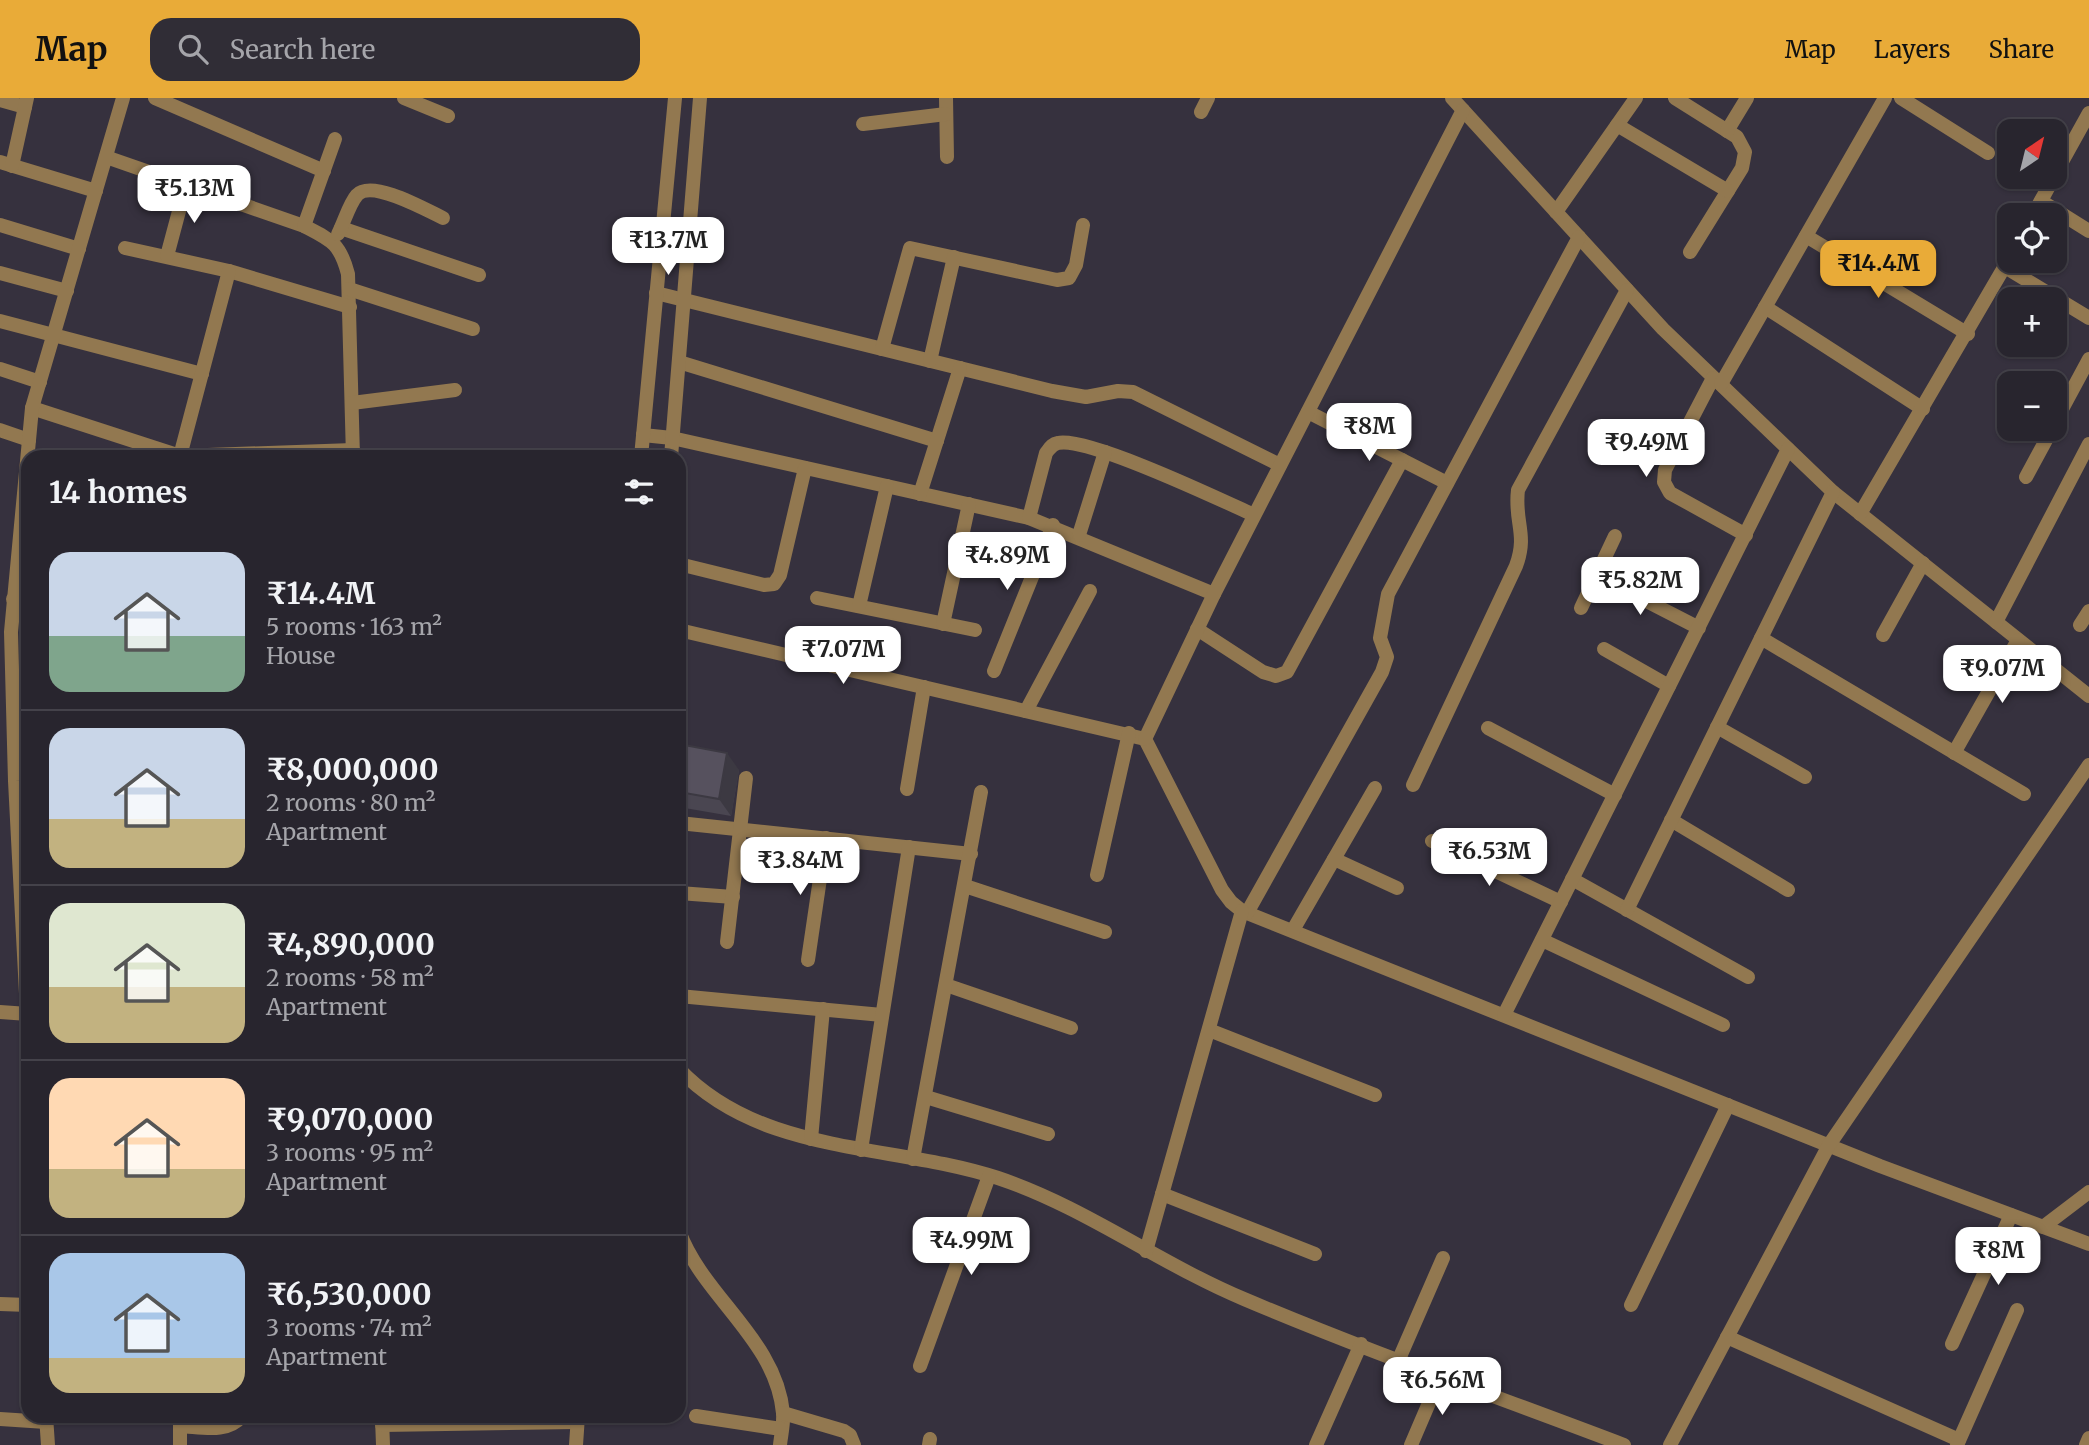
<!DOCTYPE html>
<html lang="en">
<head>
<meta charset="utf-8">
<style>
  body { margin:0; font-family:Merriweather,serif; background:#302d36; color:#f1f3f6; height:100vh; display:flex; flex-direction:column; font-size:26px; white-space:nowrap }
  * { box-sizing:border-box; margin:0 }
  p { font-size:23px; color:#a5a5aa }
  .icon { flex:none; width:38px; height:38px; fill:none; stroke:currentColor; stroke-width:2; stroke-linecap:round; stroke-linejoin:round }
  .map { position:relative; flex:1; overflow:hidden }
  .sheet { position:absolute; left:21px; top:352px; width:665px; height:973px; display:flex; flex-direction:column; background:#28252e; border-radius:21px; box-shadow:0 2px 5px #0004,0 0 0 2px #44424a }
  .sheet>* { flex:none }
  .needle { width:46px; rotate:35deg }
  .fabs { position:absolute; left:1997px; top:21px; display:grid; gap:14px }
  .fabs a { display:grid; place-items:center; width:70px; height:70px; border-radius:14px; background:#28252e; box-shadow:0 2px 5px #0004,0 0 0 2px #44424a; font-size:35px }
  .price { position:absolute; translate:-50% -60px; padding:0 16px; border-radius:14px; background:#fff; color:#222; font-size:23px; line-height:46px; filter:drop-shadow(0 2px 4px #0008) }
  .price::after { content:''; position:absolute; left:50%; top:42px; width:21px; height:16px; margin-left:-10px; background:inherit; clip-path:polygon(0 0,100% 0,50% 100%) }
  .price.active { background:#e9ab38; color:#111 }
  ul { padding:0; list-style:none }
  li { display:flex; align-items:center; gap:21px; height:175px; padding:0 28px }
  li+li { border-top:2px solid #44424a }
  li span { display:grid; place-items:center; flex:none; width:196px; height:140px; border-radius:21px; color:#555 }
  li>.icon { margin-inline-start:auto }
  span .icon { width:84px; height:84px; fill:#fffc; stroke-width:1 }
  li b { font-size:30px }
  h2 { display:flex; justify-content:space-between; align-items:center; height:84px; padding:0 28px; font-size:30px }
  header { display:flex; align-items:center; gap:42px; box-sizing:border-box; height:98px; padding:0 35px; background:#e9ab38; color:#111 }
  header strong { font-size:33px }
  nav { display:flex; gap:38px; margin-inline-start:auto; font-size:24px }
  .search { width:490px; height:63px; background:#302d36; display:flex; align-items:center; gap:18px; box-sizing:border-box; padding:0 24px; border-radius:21px; color:#a5a5aa; font-size:26px }
  .map>svg:first-child { display:block }
  .lines { fill:none; stroke-linecap:round; stroke-linejoin:round }
  .minor { stroke:#927850; stroke-width:14 }
  .wall { fill:#4a4651 }
  .shaded-wall { fill:#3c3942 }
  .building { fill:#56515e; stroke:#3c3942; stroke-width:2 }
</style>
</head>
<body>
<header>
<strong>Map</strong>
<div class="search"><svg class="icon" aria-label="search" viewBox="0 0 24 24"><circle cx="10" cy="10" r="6"/><path d="M15 15l6 6"/></svg>Search here</div>
<nav><a>Map</a><a>Layers</a><a>Share</a></nav>
</header>
<div class="map">
<svg width="2089" height="1347" viewBox="0 0 2089 1347">
  <rect width="100%" height="100%" fill="#36313e"/>
  <g class="lines">
    <g class="minor">
      <polyline points="155,0 324,73"/>
      <polyline points="404,0 448,18"/>
      <polyline points="946,0 947,59"/>
      <polyline points="1452,0 1663,231 1833,394 2089,598"/>
      <polyline points="1675,0 1737,39 1745,54 1742,70 1690,154"/>
      <polyline points="1901,0 1988,55"/>
      <polyline points="0,2 25,9"/>
      <polyline points="1201,14 1208,0"/>
      <polyline points="863,26 946,16"/>
      <polyline points="1617,27 1728,93"/>
      <polyline points="1727,33 1747,0"/>
      <path d="M 106,59 L 304,128 C 331,142 340,145 348,176 L 353,359"/>
      <polyline points="0,64 96,93"/>
      <polyline points="12,68 27,0"/>
      <polyline points="2054,78 2089,15"/>
      <polyline points="2041,103 2089,133"/>
      <polyline points="1556,114 1636,0"/>
      <polyline points="2033,117 2054,79"/>
      <polyline points="0,127 79,151"/>
      <polyline points="304,128 335,41"/>
      <polyline points="341,130 479,177"/>
      <path d="M 338,136 C 344,125 349,106 357,97 C 372,81 426,112 443,120"/>
      <polyline points="1806,138 1968,236"/>
      <polyline points="125,150 229,173 350,209"/>
      <polyline points="167,158 186,87"/>
      <polyline points="2005,169 2089,220"/>
      <polyline points="0,175 67,193"/>
      <polyline points="349,191 473,231"/>
      <polyline points="656,195 1052,293 1086,299 1118,293 1133,294 1280,367"/>
      <polyline points="1765,209 1923,311"/>
      <polyline points="0,223 202,276"/>
      <polyline points="882,251 910,150 1057,182 1069,180 1076,167 1083,127"/>
      <polyline points="930,263 954,159"/>
      <polyline points="679,264 937,343"/>
      <polyline points="0,271 40,284"/>
      <polyline points="1713,280 1665,372 1664,384 1670,395 1746,437"/>
      <polyline points="1721,286 1885,0"/>
      <polyline points="352,305 455,292"/>
      <polyline points="32,310 180,358 353,352"/>
      <polyline points="1308,314 1447,385"/>
      <polyline points="2054,326 2089,261"/>
      <polyline points="0,332 29,342"/>
      <polyline points="643,337 672,340 1029,420 1214,496"/>
      <polyline points="180,358 229,173"/>
      <polyline points="641,359 675,0"/>
      <polyline points="671,359 700,0"/>
      <polyline points="2026,379 2052,331"/>
      <polyline points="920,396 960,270"/>
      <polyline points="1860,416 2009,161"/>
      <path d="M 1029,420 L 1046,355 C 1050,350 1052,346 1058,345 C 1087,338 1221,402 1254,417"/>
      <polyline points="1079,437 1105,354"/>
      <polyline points="679,466 764,487 774,486 780,477 805,370"/>
      <polyline points="1596,477 1699,530"/>
      <polyline points="817,500 975,532"/>
      <polyline points="13,501 28,501"/>
      <polyline points="859,508 887,388"/>
      <polyline points="1581,510 1615,438"/>
      <polyline points="1996,524 2089,346"/>
      <polyline points="943,526 969,406"/>
      <polyline points="2080,527 2089,513"/>
      <polyline points="1197,531 1263,574 1276,578 1287,574 1402,362"/>
      <polyline points="679,532 1145,641 1222,792 1231,804 1242,813 1880,1068 2089,1146"/>
      <polyline points="1883,537 1923,465"/>
      <polyline points="1761,540 2024,696"/>
      <polyline points="1604,551 1669,588"/>
      <polyline points="994,573 1053,427"/>
      <polyline points="1026,613 1090,493"/>
      <polyline points="1717,629 1805,679"/>
      <polyline points="1488,630 1615,697"/>
      <polyline points="1145,641 1214,496 1463,12"/>
      <polyline points="1954,655 2018,542"/>
      <path d="M 1413,687 L 1516,468 C 1528,436 1514,424 1518,392 L 1627,192"/>
      <polyline points="907,691 924,589"/>
      <polyline points="1671,722 1788,792"/>
      <polyline points="679,725 971,756"/>
      <polyline points="1432,743 1561,804"/>
      <polyline points="1334,761 1397,790"/>
      <polyline points="1097,777 1129,635"/>
      <polyline points="1572,781 1748,879"/>
      <polyline points="965,788 1105,834"/>
      <polyline points="679,795 733,799"/>
      <polyline points="1627,812 1833,394"/>
      <polyline points="1247,815 1382,574 1387,559 1380,540 1388,496 1579,139"/>
      <polyline points="1293,832 1375,690"/>
      <polyline points="1542,842 1723,927"/>
      <polyline points="727,844 746,680"/>
      <polyline points="808,862 826,740"/>
      <polyline points="946,887 1071,930"/>
      <polyline points="679,898 882,917"/>
      <polyline points="0,914 28,916"/>
      <polyline points="27,915 15,683 11,534 32,310 123,0"/>
      <polyline points="1504,917 1788,351"/>
      <polyline points="1209,932 1375,997"/>
      <path d="M 679,971 C 762,1058 891,1045 998,1080 C 1085,1109 1160,1166 1244,1201 C 1369,1254 1498,1299 1624,1347"/>
      <polyline points="926,999 1048,1036"/>
      <polyline points="811,1041 823,911"/>
      <polyline points="861,1052 909,749"/>
      <polyline points="913,1061 981,694"/>
      <polyline points="1162,1096 1315,1156"/>
      <polyline points="2043,1129 2089,1094"/>
      <path d="M 679,1133 C 703,1199 776,1241 783,1315 C 784,1325 781,1337 780,1347"/>
      <polyline points="1146,1153 1242,813"/>
      <polyline points="0,1206 28,1207"/>
      <polyline points="1631,1207 1728,1007"/>
      <polyline points="1727,1239 1959,1342"/>
      <polyline points="1952,1246 2011,1117"/>
      <polyline points="1399,1261 1443,1160"/>
      <polyline points="920,1268 989,1078"/>
      <polyline points="783,1315 844,1333 850,1337 854,1347"/>
      <polyline points="46,1318 48,1347"/>
      <polyline points="696,1318 781,1331"/>
      <polyline points="382,1320 383,1347"/>
      <polyline points="0,1321 46,1324"/>
      <polyline points="382,1327 576,1324"/>
      <path d="M 180,1328 C 202,1329 227,1336 242,1318"/>
      <polyline points="180,1347 180,1318"/>
      <polyline points="576,1347 578,1318"/>
      <polyline points="929,1347 930,1341"/>
      <polyline points="1316,1347 1361,1246"/>
      <polyline points="1411,1347 1441,1277"/>
      <polyline points="1670,1347 1829,1047 2089,667"/>
      <polyline points="1957,1347 2017,1212"/>
      <polyline points="2086,1347 2089,1340"/>
    </g>
  </g>
  <polygon class="wall" points="679,646 739,672 731,718 679,709"/>
  <polygon class="shaded-wall" points="727,655 739,672 731,718 719,701"/>
  <polygon class="building" points="679,646 727,655 719,701 679,694"/>
</svg>
<div class="fabs">
<a><svg class="needle" viewBox="-14 -14 28 28"><path d="M0-13l5 13h-10z" fill="#e53935"/><path d="M0 13l5-13h-10z" fill="#a5a5aa"/></svg></a>
<a><svg class="icon" aria-label="locate" viewBox="0 0 24 24"><circle cx="12" cy="12" r="6"/><path d="M12 2v4M12 18v4M2 12h4M18 12h4"/></svg></a>
<a>+</a>
<a>−</a>
</div>
<b class="price" style="left:194px;top:127px">₹5.13M</b>
<b class="price" style="left:668px;top:179px">₹13.7M</b>
<b class="price active" style="left:1878px;top:202px">₹14.4M</b>
<b class="price" style="left:1369px;top:365px">₹8M</b>
<b class="price" style="left:1646px;top:381px">₹9.49M</b>
<b class="price" style="left:1007px;top:494px">₹4.89M</b>
<b class="price" style="left:1640px;top:519px">₹5.82M</b>
<b class="price" style="left:843px;top:588px">₹7.07M</b>
<b class="price" style="left:2002px;top:607px">₹9.07M</b>
<b class="price" style="left:1489px;top:790px">₹6.53M</b>
<b class="price" style="left:800px;top:799px">₹3.84M</b>
<b class="price" style="left:971px;top:1179px">₹4.99M</b>
<b class="price" style="left:1998px;top:1189px">₹8M</b>
<b class="price" style="left:1442px;top:1319px">₹6.56M</b>
<section class="sheet">
<h2>14 homes<svg class="icon" aria-label="filters" viewBox="0 0 24 24"><path d="M4 7h16M4 17h16"/><circle cx="9" cy="7" r="2"/><circle cx="15" cy="17" r="2"/></svg></h2>
<ul>
<li><span style="background:linear-gradient(#c9d6e8 60%,#7fa58c 0)"><svg class="icon" aria-label="home" viewBox="0 0 24 24"><path d="M3 11l9-7 9 7M6 9v11h12V9"/></svg></span><div><b>₹14.4M</b><p>5 rooms · 163 m²</p><p>House</p></div></li>
<li><span style="background:linear-gradient(#c9d6e8 65%,#c2b280 0)"><svg class="icon" aria-label="home" viewBox="0 0 24 24"><path d="M3 11l9-7 9 7M6 9v11h12V9"/></svg></span><div><b>₹8,000,000</b><p>2 rooms · 80 m²</p><p>Apartment</p></div></li>
<li><span style="background:linear-gradient(#dfe7d0 60%,#c2b280 0)"><svg class="icon" aria-label="home" viewBox="0 0 24 24"><path d="M3 11l9-7 9 7M6 9v11h12V9"/></svg></span><div><b>₹4,890,000</b><p>2 rooms · 58 m²</p><p>Apartment</p></div></li>
<li><span style="background:linear-gradient(#ffd9b3 65%,#c2b280 0)"><svg class="icon" aria-label="home" viewBox="0 0 24 24"><path d="M3 11l9-7 9 7M6 9v11h12V9"/></svg></span><div><b>₹9,070,000</b><p>3 rooms · 95 m²</p><p>Apartment</p></div></li>
<li><span style="background:linear-gradient(#a9c7e8 75%,#c2b280 0)"><svg class="icon" aria-label="home" viewBox="0 0 24 24"><path d="M3 11l9-7 9 7M6 9v11h12V9"/></svg></span><div><b>₹6,530,000</b><p>3 rooms · 74 m²</p><p>Apartment</p></div></li>
</ul>
</section>
</div>
</body>
</html>
